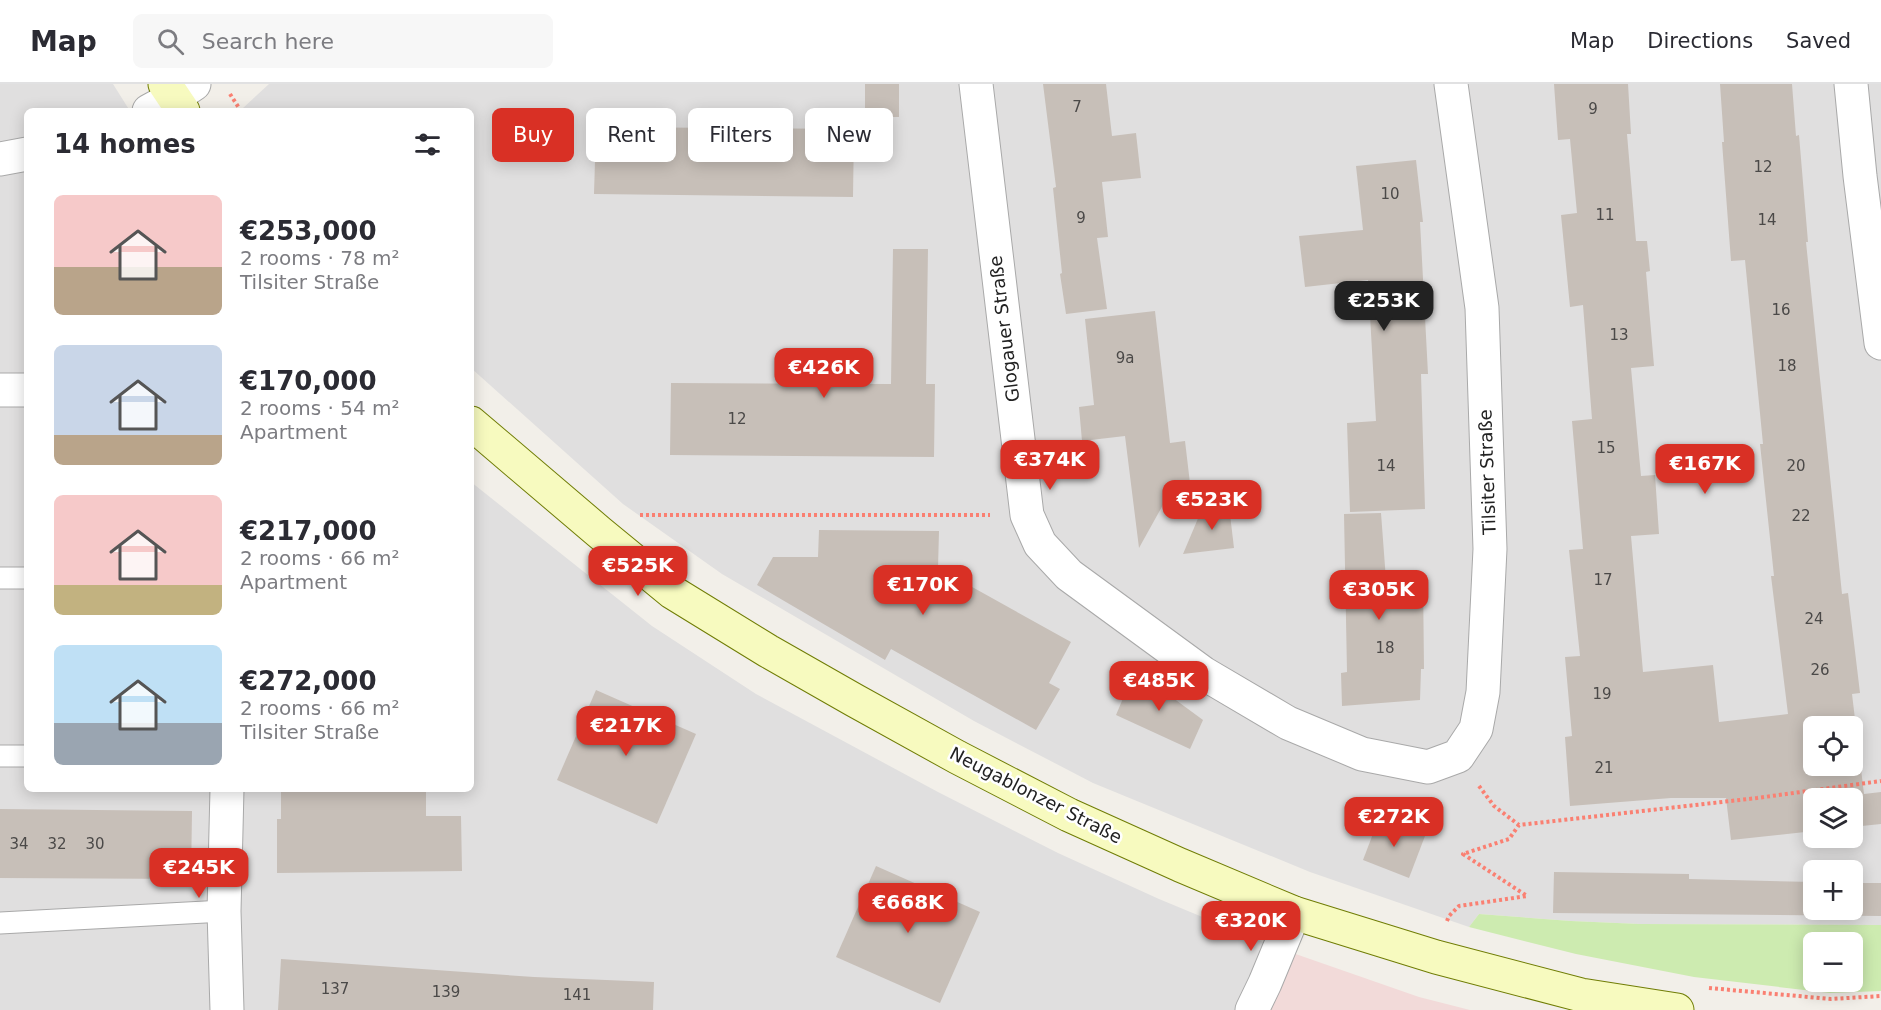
<!DOCTYPE html>
<html lang="en">
<head>
<meta charset="utf-8">
<style>
  body { margin:0; font-family:"DejaVu Sans",sans-serif; background:#f7f7f7; color:#2b2b33; height:100vh; display:flex; flex-direction:column; font-size:22px; white-space:nowrap }
  * { box-sizing:border-box; margin:0 }
  p { font-size:20px; color:#7c7c81 }
  .icon { flex:none; width:33px; height:33px; fill:none; stroke:currentColor; stroke-width:2; stroke-linecap:round; stroke-linejoin:round }
  .map { position:relative; flex:1; overflow:hidden }
  .panel { position:absolute; left:24px; top:24px; width:450px; height:684px; display:flex; flex-direction:column; background:#fff; border-radius:9px; box-shadow:0 3px 15px #0003 }
  .panel>* { flex:none }
  .hud { position:absolute; left:492px; top:24px; width:570px; height:54px; display:flex; gap:12px }
  .tools { position:absolute; left:1803px; top:632px; display:grid; gap:12px }
  .tools a { display:grid; place-items:center; width:60px; height:60px; border-radius:9px; background:#fff; box-shadow:0 3px 15px #0003; font-size:30px }
  .price { position:absolute; translate:-50% -51px; padding:0 14px; border-radius:12px; background:#d93025; color:#fff; font-size:20px; line-height:39px; filter:drop-shadow(0 2px 3px #0008) }
  .price::after { content:''; position:absolute; left:50%; top:36px; width:18px; height:14px; margin-left:-9px; background:inherit; clip-path:polygon(0 0,100% 0,50% 100%) }
  .price.selected { background:#222; color:#fff }
  ul { padding:0; list-style:none }
  li { display:flex; align-items:center; gap:18px; height:150px; padding:0 30px }
  li span { display:grid; place-items:center; flex:none; width:168px; height:120px; border-radius:9px; color:#555 }
  li>.icon { margin-inline-start:auto }
  span .icon { width:72px; height:72px; fill:#fffc; stroke-width:1 }
  li b { font-size:26px }
  h2 { display:flex; justify-content:space-between; align-items:center; height:72px; padding:0 30px; font-size:26px }
  .chip { padding:0 21px; border-radius:9px; background:#fff; box-shadow:0 3px 15px #0003; font-size:21px; line-height:54px }
  .chip.selected { background:#d93025; color:#fff }
  header { display:flex; align-items:center; gap:36px; box-sizing:border-box; height:84px; padding:0 30px; background:#fff; border-bottom:2px solid #e1e1e2 }
  header strong { font-size:28px }
  nav { display:flex; gap:33px; margin-inline-start:auto; font-size:21px }
  .search { width:420px; height:54px; background:#f7f7f7; display:flex; align-items:center; gap:15px; box-sizing:border-box; padding:0 21px; border-radius:9px; color:#7c7c81; font-size:22px }
  .map>svg:first-child { display:block }
  .residential { fill:#e0dfdf; fill-rule:evenodd }
  .commercial { fill:#f2dad9 }
  .grass { fill:#cdebb0; fill-rule:evenodd }
  .building { fill:#c7bfb8; fill-rule:evenodd }
  .lines { fill:none; stroke-linecap:round; stroke-linejoin:round }
  .lane-casing { stroke:#a9a9a9; stroke-width:23 }
  .street-casing { stroke:#a9a9a9; stroke-width:35 }
  .secondary-casing { stroke:#707d05; stroke-width:35 }
  .path { stroke:#fa8072; stroke-width:4; stroke-dasharray:3 3; stroke-linecap:butt }
  .lane { stroke:#fff; stroke-width:21 }
  .street { stroke:#fff; stroke-width:33 }
  .secondary { stroke:#f7fabf; stroke-width:33 }
  .labels { text-anchor:middle; dominant-baseline:central; stroke-width:5; stroke-linejoin:round; paint-order:stroke }
  .number-label { font-size:15px; fill:#4b4948 }
  .street-label { font-size:18px; fill:#222; stroke:#fff }
</style>
</head>
<body>
<header>
<strong>Map</strong>
<div class="search"><svg class="icon" aria-label="search" viewBox="0 0 24 24"><circle cx="10" cy="10" r="6"/><path d="M15 15l6 6"/></svg>Search here</div>
<nav><a>Map</a><a>Directions</a><a>Saved</a></nav>
</header>
<div class="map">
<svg width="1881" height="926" viewBox="0 0 1881 926">
  <rect width="100%" height="100%" fill="#f2efe9"/>
  <g class="residential">
    <polygon points="0,0 113,0 130,27 27,27 27,705 471,705 471,398 652,542 756,610 938,708 1058,769 1159,815 1270,861 1242,926 0,926"/>
    <path d="M 269,0 L 1881,0 L 1881,841 L 1640,840 L 1571,837 L 1479,830 L 1469,843 L 1310,788 L 1093,699 L 974,637 L 722,490 L 623,420 L 471,284 L 471,27 L 245,27 L 243,24 ZM 1814,642 L 1852,642 L 1852,681 L 1814,681 ZM 1814,714 L 1852,714 L 1852,753 L 1814,753 ZM 1814,786 L 1852,786 L 1852,825 L 1814,825 Z"/>
  </g>
  <polygon class="commercial" points="1287,867 1419,913 1470,926 1261,926"/>
  <path class="grass" d="M 1479,830 L 1571,837 L 1640,840 L 1881,841 L 1881,907 L 1830,909 L 1694,893 L 1576,870 L 1469,843 ZM 1814,858 L 1852,858 L 1852,897 L 1814,897 Z"/>
  <g class="building">
    <rect x="865" y="0" width="34" height="33"/>
    <polygon points="1043,0 1106,0 1112,52 1136,49 1141,94 1102,98 1108,153 1097,154 1107,225 1066,230 1060,190 1062,189 1053,104 1056,103"/>
    <path d="M 1554,0 L 1628,0 L 1631,50 L 1627,50 L 1636,157 L 1647,157 L 1650,187 L 1646,188 L 1654,282 L 1631,284 L 1641,392 L 1655,391 L 1659,450 L 1631,452 L 1643,588 L 1713,581 L 1719,638 L 1788,630 L 1771,492 L 1774,492 L 1760,360 L 1763,360 L 1745,176 L 1731,177 L 1722,58 L 1724,58 L 1720,0 L 1792,0 L 1796,52 L 1799,51 L 1808,158 L 1806,158 L 1842,510 L 1848,509 L 1860,609 L 1852,610 L 1864,710 L 1881,708 L 1881,740 L 1852,743 L 1852,714 L 1814,714 L 1814,747 L 1731,756 L 1726,714 L 1671,714 L 1570,722 L 1565,653 L 1572,652 L 1565,573 L 1580,572 L 1569,466 L 1583,465 L 1572,337 L 1592,335 L 1583,221 L 1570,223 L 1561,131 L 1577,129 L 1570,55 L 1558,56 ZM 1814,642 L 1852,642 L 1852,681 L 1814,681 Z"/>
    <polygon points="596,43 854,45 853,113 594,110"/>
    <polygon points="1416,76 1423,138 1420,138 1428,290 1421,290 1425,425 1350,428 1347,339 1376,337 1368,196 1305,203 1299,152 1363,146 1356,82"/>
    <polygon points="893,165 928,165 926,300 935,300 934,373 670,371 671,299 891,300"/>
    <polygon points="1155,227 1170,359 1185,357 1194,433 1164,419 1139,464 1125,352 1082,357 1079,323 1094,321 1085,235"/>
    <polygon points="1229,422 1234,464 1183,470 1202,425"/>
    <polygon points="1381,429 1386,496 1423,495 1424,585 1421,585 1420,616 1342,622 1341,589 1347,588 1344,430"/>
    <polygon points="819,446 939,447 938,484 1071,558 1049,599 1060,605 1036,646 891,565 885,576 757,501 773,473 818,473"/>
    <polygon points="1135,586 1203,636 1190,665 1116,631"/>
    <polygon points="596,606 696,650 657,740 557,696"/>
    <polygon points="281,705 426,705 426,732 461,732 462,787 277,789 277,735 281,735"/>
    <polygon points="0,725 192,727 191,795 0,794"/>
    <polygon points="1379,734 1425,752 1409,794 1363,776"/>
    <polygon points="876,782 980,828 940,919 836,873"/>
    <polygon points="1554,788 1689,790 1689,795 1814,798 1814,825 1852,825 1852,799 1881,799 1881,832 1553,829"/>
    <polygon points="281,875 534,893 654,898 653,926 278,926"/>
  </g>
  <g class="lines">
    <defs>
      <g id="lane">
        <polyline points="0,494 27,494"/>
        <polyline points="0,672 27,672"/>
        <polyline points="0,839 224,827"/>
      </g>
      <g id="street">
        <polyline points="976,0 1027,431 1040,460 1069,491 1203,589 1288,639 1362,670 1428,683 1458,672 1476,645 1483,608 1490,465 1482,224 1451,0"/>
        <polyline points="1851,0 1860,92 1881,259"/>
        <polyline points="149,27 173,14 194,0"/>
        <polyline points="0,75 27,70"/>
        <polyline points="0,306 27,306"/>
        <polyline points="227,926 224,827 227,705"/>
        <polyline points="1252,926 1265,899 1294,829"/>
      </g>
      <g id="secondary">
        <polyline points="165,0 183,27"/>
        <polyline points="471,339 599,448 672,508 768,567 854,616 957,673 1069,731 1180,781 1294,829 1436,873 1581,911 1677,926"/>
      </g>
    </defs>
    <use href="#lane" class="lane-casing"/>
    <use href="#street" class="street-casing"/>
    <use href="#secondary" class="secondary-casing"/>
    <g class="path">
      <polyline points="230,10 241,27"/>
      <polyline points="640,431 990,431"/>
      <polyline points="1479,702 1494,722 1519,741 1757,714 1881,697"/>
      <polyline points="1447,837 1449,832 1459,822 1527,812 1463,770 1509,755 1519,741"/>
      <polyline points="1709,904 1831,915 1881,912"/>
    </g>
    <use href="#lane" class="lane"/>
    <use href="#street" class="street"/>
    <use href="#secondary" class="secondary"/>
  </g>
  <g class="labels">
    <g class="number-label">
      <text x="1077" y="23">7</text>
      <text x="1593" y="25">9</text>
      <text x="1763" y="83">12</text>
      <text x="1390" y="110">10</text>
      <text x="1605" y="131">11</text>
      <text x="1081" y="134">9</text>
      <text x="1767" y="136">14</text>
      <text x="1781" y="226">16</text>
      <text x="1619" y="251">13</text>
      <text x="1125" y="274">9a</text>
      <text x="1787" y="282">18</text>
      <text x="737" y="335">12</text>
      <text x="1606" y="364">15</text>
      <text x="1386" y="382">14</text>
      <text x="1796" y="382">20</text>
      <text x="1801" y="432">22</text>
      <text x="1603" y="496">17</text>
      <text x="1814" y="535">24</text>
      <text x="1385" y="564">18</text>
      <text x="1820" y="586">26</text>
      <text x="1602" y="610">19</text>
      <text x="1604" y="684">21</text>
      <text x="19" y="760">34</text>
      <text x="57" y="760">32</text>
      <text x="95" y="760">30</text>
      <text x="335" y="905">137</text>
      <text x="446" y="908">139</text>
      <text x="577" y="911">141</text>
    </g>
    <g class="street-label">
      <text transform="translate(1004 245) rotate(-97)">Glogauer Straße</text>
      <text transform="translate(1487 388) rotate(-92)">Tilsiter Straße</text>
      <text transform="translate(1036 711) rotate(27)">Neugablonzer Straße</text>
    </g>
  </g>
</svg>
<div class="tools">
<a><svg class="icon" aria-label="locate" viewBox="0 0 24 24"><circle cx="12" cy="12" r="6"/><path d="M12 2v4M12 18v4M2 12h4M18 12h4"/></svg></a>
<a><svg class="icon" aria-label="layers" viewBox="0 0 24 24"><path d="M12 4l9 5-9 5-9-5zM3 14l9 5 9-5"/></svg></a>
<a>+</a>
<a>−</a>
</div>
<b class="price selected" style="left:1384px;top:248px">€253K</b>
<b class="price" style="left:824px;top:315px">€426K</b>
<b class="price" style="left:1050px;top:407px">€374K</b>
<b class="price" style="left:1705px;top:411px">€167K</b>
<b class="price" style="left:1212px;top:447px">€523K</b>
<b class="price" style="left:638px;top:513px">€525K</b>
<b class="price" style="left:923px;top:532px">€170K</b>
<b class="price" style="left:1379px;top:537px">€305K</b>
<b class="price" style="left:1159px;top:628px">€485K</b>
<b class="price" style="left:626px;top:673px">€217K</b>
<b class="price" style="left:1394px;top:764px">€272K</b>
<b class="price" style="left:199px;top:815px">€245K</b>
<b class="price" style="left:908px;top:850px">€668K</b>
<b class="price" style="left:1251px;top:868px">€320K</b>
<div class="hud">
<a class="chip selected">Buy</a>
<a class="chip">Rent</a>
<a class="chip">Filters</a>
<a class="chip">New</a>
</div>
<section class="panel">
<h2>14 homes<svg class="icon" aria-label="filters" viewBox="0 0 24 24"><path d="M4 7h16M4 17h16"/><circle cx="9" cy="7" r="2"/><circle cx="15" cy="17" r="2"/></svg></h2>
<ul>
<li><span style="background:linear-gradient(#f6c9c9 60%,#b9a48a 0)"><svg class="icon" aria-label="home" viewBox="0 0 24 24"><path d="M3 11l9-7 9 7M6 9v11h12V9"/></svg></span><div><b>€253,000</b><p>2 rooms · 78 m²</p><p>Tilsiter Straße</p></div></li>
<li><span style="background:linear-gradient(#c9d6e8 75%,#b9a48a 0)"><svg class="icon" aria-label="home" viewBox="0 0 24 24"><path d="M3 11l9-7 9 7M6 9v11h12V9"/></svg></span><div><b>€170,000</b><p>2 rooms · 54 m²</p><p>Apartment</p></div></li>
<li><span style="background:linear-gradient(#f6c9c9 75%,#c2b280 0)"><svg class="icon" aria-label="home" viewBox="0 0 24 24"><path d="M3 11l9-7 9 7M6 9v11h12V9"/></svg></span><div><b>€217,000</b><p>2 rooms · 66 m²</p><p>Apartment</p></div></li>
<li><span style="background:linear-gradient(#bfe0f5 65%,#9aa5b1 0)"><svg class="icon" aria-label="home" viewBox="0 0 24 24"><path d="M3 11l9-7 9 7M6 9v11h12V9"/></svg></span><div><b>€272,000</b><p>2 rooms · 66 m²</p><p>Tilsiter Straße</p></div></li>
</ul>
</section>
</div>
</body>
</html>
